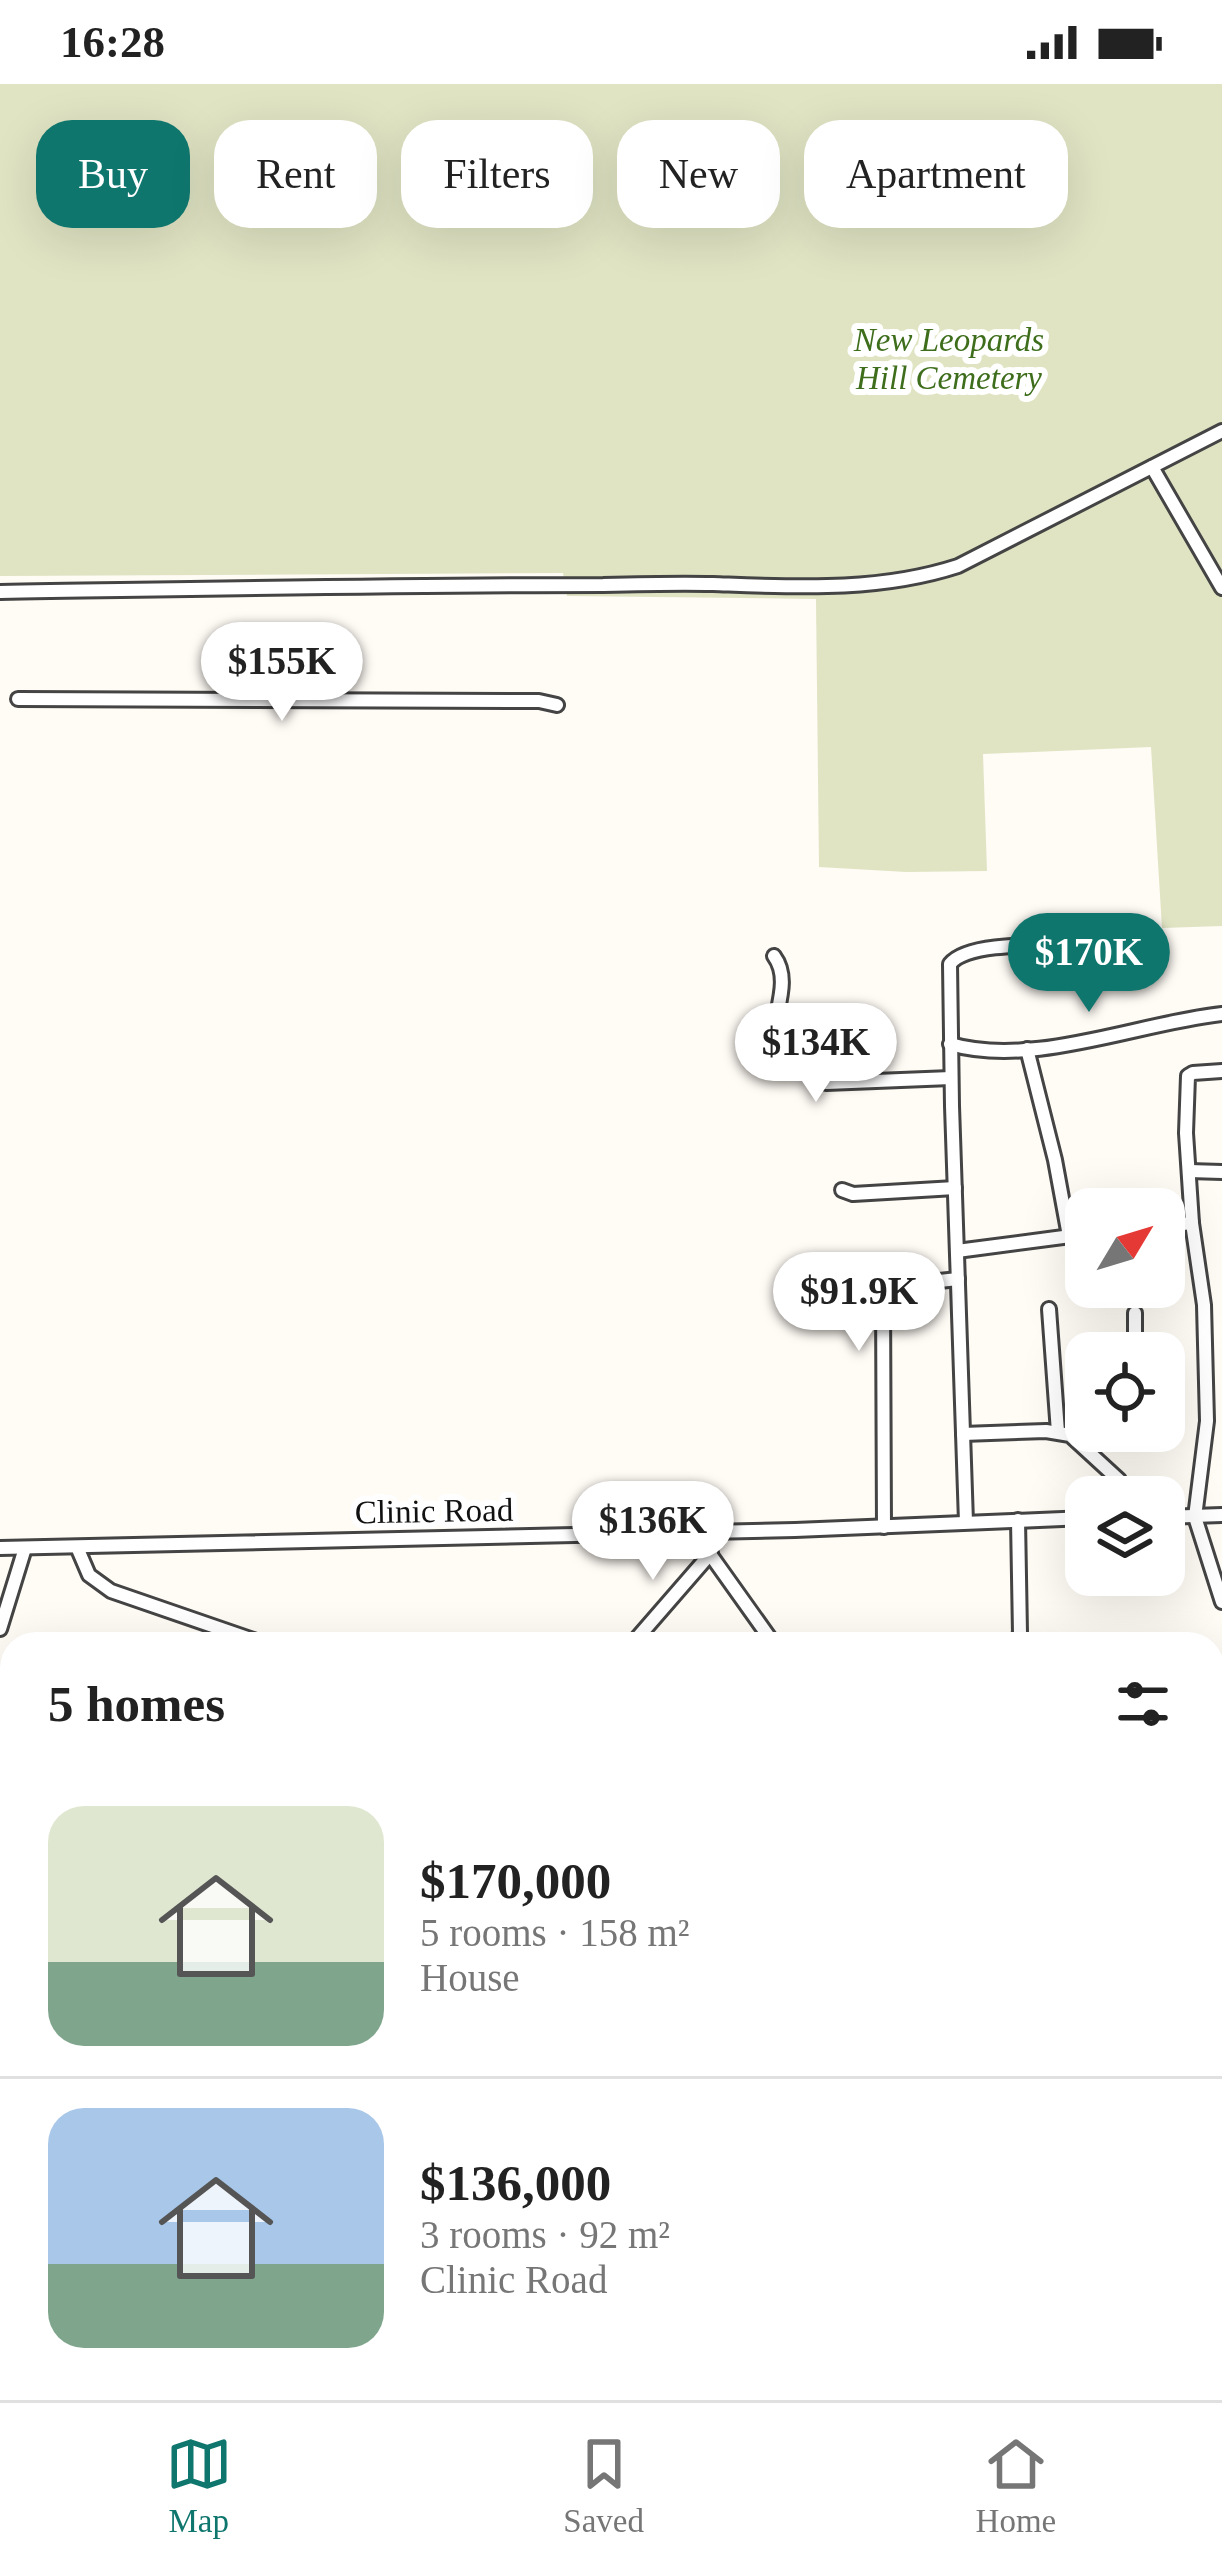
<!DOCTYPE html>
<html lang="en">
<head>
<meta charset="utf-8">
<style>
  body { margin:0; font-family:Georgia,serif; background:#f2f2f2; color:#222; height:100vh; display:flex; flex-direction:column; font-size:45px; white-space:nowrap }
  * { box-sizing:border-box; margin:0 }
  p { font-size:39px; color:#767676 }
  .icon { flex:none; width:66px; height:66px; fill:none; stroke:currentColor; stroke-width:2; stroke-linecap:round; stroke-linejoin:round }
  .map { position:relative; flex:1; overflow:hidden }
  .details { position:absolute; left:0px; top:1548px; width:1224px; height:768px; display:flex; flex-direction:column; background:#fff; border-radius:36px 36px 0 0; box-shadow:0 12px 48px #0002 }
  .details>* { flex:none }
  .hud { position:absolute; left:36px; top:36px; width:1152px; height:108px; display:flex; gap:24px }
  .needle { width:78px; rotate:52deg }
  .buttons { position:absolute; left:1065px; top:1104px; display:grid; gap:24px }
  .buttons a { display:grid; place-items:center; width:120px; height:120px; border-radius:24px; background:#fff; box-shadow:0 12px 48px #0002; font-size:60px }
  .price { position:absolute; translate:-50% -102px; padding:0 27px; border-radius:42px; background:#fff; color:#222; font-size:39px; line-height:78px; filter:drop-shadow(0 3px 6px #0008) }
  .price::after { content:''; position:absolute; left:50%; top:72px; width:36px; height:27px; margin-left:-18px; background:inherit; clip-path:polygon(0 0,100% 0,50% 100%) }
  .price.active { background:#0f766e; color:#fff }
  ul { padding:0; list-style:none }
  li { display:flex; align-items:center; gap:36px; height:300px; padding:0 48px }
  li+li { border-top:3px solid #e0e0e0 }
  li span { display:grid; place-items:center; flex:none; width:336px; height:240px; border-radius:36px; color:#555 }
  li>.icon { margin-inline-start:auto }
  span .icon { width:144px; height:144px; fill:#fffc; stroke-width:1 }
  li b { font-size:51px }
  h2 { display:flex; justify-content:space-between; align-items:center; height:144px; padding:0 48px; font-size:51px }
  .tag { padding:0 42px; border-radius:36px; background:#fff; box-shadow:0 12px 48px #0002; font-size:42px; line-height:108px }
  .tag.active { background:#0f766e; color:#fff }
  .status { display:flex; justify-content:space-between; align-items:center; height:84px; padding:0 60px; background:#fff; direction:ltr }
  .status svg { height:33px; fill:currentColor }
  .tabs { display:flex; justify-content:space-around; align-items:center; height:168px; border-top:3px solid #e0e0e0; background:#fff; font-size:33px; color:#767676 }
  .tabs a { display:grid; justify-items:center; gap:6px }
  .tabs .active { color:#0f766e }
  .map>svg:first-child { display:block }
  .cemetery { fill:#e0e4c3 }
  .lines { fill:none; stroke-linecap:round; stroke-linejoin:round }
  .minor-casing { stroke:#444; stroke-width:18 }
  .minor { stroke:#fff; stroke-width:12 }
  .labels { text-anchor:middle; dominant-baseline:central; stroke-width:12; stroke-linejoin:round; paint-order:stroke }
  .park-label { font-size:33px; font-style:italic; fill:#3e6e1c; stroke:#fff }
  .street-label { font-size:33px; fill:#111; stroke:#fff }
</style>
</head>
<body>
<div class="status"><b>16:28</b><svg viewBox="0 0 49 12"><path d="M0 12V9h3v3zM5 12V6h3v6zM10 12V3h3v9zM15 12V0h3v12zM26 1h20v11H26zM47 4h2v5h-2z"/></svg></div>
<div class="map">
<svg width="1222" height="2316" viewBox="0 0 1222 2316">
  <rect width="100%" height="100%" fill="#fffbf5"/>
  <polygon class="cemetery" points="0,0 1222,0 1222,842 1162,844 1151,663 983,670 987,787 906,788 819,783 816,515 567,512 563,489 0,492"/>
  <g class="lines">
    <defs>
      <g id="minor">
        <polyline points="1152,383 1222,504"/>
        <path d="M 0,508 C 201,505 402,501 603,501 C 640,500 677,499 713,500 C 796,503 878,508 958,482 L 1222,347"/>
        <polyline points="18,615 539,617 557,621"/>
        <path d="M 774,872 C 794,899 769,936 774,965 L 826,999 L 951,994"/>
        <path d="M 950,960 C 1033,984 1138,939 1222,930"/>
        <polyline points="1027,965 1055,1076 1069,1152"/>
        <polyline points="1222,987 1193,989 1188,992 1186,1049 1192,1139 1204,1221 1207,1337 1195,1433 1222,1518"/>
        <polyline points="1189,1087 1222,1088"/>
        <polyline points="842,1106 853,1110 955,1104"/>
        <polyline points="1164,1142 1192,1139"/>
        <polyline points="957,1167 1086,1150"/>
        <polyline points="1049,1225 1058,1348"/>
        <polyline points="1135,1269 1135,1229"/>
        <polyline points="963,1350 1046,1347 1070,1351 1119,1396 1127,1413"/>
        <polyline points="1164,1433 1222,1431"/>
        <path d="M 966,1438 L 952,1022 L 950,880 C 972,852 1080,865 1117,858"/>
        <polyline points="884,1443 883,1211 892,1202 958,1195"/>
        <polyline points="695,1449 774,1560"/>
        <polyline points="77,1463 89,1491 111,1507 265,1560"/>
        <polyline points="0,1464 795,1446 1086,1434"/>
        <polyline points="0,1545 25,1464"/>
        <polyline points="632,1560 711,1469"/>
        <polyline points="1015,1560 1020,1549 1018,1436"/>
        <polyline points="1212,1616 1222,1613"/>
        <polyline points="1212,1671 1222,1672"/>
        <polyline points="0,1763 12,1753"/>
        <polyline points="1212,1861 1222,1860"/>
        <polyline points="0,1886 12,1897"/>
        <polyline points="1212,2091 1222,2091"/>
        <polyline points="1215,2271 1222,2281"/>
        <polyline points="439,2304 451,2316"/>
        <polyline points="866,2314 883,2304"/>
        <polyline points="1089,2316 1121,2304"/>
      </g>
    </defs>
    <use href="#minor" class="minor-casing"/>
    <use href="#minor" class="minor"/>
  </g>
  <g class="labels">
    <g class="park-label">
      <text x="949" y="256">New Leopards<tspan x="949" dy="38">Hill Cemetery</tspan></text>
    </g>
    <g class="street-label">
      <text transform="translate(434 1427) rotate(-1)">Clinic Road</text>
    </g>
  </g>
</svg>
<div class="buttons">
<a><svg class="needle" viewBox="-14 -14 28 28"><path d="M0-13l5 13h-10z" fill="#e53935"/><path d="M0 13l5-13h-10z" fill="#767676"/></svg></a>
<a><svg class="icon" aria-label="locate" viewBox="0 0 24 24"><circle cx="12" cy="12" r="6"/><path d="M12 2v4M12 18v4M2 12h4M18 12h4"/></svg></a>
<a><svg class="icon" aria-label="layers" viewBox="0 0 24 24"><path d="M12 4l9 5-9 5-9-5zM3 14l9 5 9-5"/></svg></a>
</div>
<b class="price" style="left:282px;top:640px">$155K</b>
<b class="price active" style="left:1089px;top:931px">$170K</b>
<b class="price" style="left:816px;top:1021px">$134K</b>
<b class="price" style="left:859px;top:1270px">$91.9K</b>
<b class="price" style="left:653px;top:1499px">$136K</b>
<div class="hud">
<a class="tag active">Buy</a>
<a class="tag">Rent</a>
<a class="tag">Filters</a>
<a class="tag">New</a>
<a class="tag">Apartment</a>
</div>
<section class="details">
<h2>5 homes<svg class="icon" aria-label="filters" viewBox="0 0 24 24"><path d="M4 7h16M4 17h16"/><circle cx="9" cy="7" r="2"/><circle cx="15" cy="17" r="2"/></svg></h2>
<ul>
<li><span style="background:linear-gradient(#dfe7d0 65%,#7fa58c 0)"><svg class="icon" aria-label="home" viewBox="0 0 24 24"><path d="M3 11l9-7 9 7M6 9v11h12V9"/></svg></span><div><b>$170,000</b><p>5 rooms · 158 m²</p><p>House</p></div></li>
<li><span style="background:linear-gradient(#a9c7e8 65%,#7fa58c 0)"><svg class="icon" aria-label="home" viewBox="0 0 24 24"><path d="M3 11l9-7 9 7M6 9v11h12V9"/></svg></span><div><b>$136,000</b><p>3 rooms · 92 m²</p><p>Clinic Road</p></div></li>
</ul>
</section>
</div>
<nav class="tabs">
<a class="active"><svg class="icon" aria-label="map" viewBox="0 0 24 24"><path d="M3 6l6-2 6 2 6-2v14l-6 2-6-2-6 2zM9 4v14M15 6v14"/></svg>Map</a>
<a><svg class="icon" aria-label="saved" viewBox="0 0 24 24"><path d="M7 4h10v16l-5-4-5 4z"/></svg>Saved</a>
<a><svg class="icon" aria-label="home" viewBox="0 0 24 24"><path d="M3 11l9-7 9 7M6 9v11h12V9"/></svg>Home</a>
</nav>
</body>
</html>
